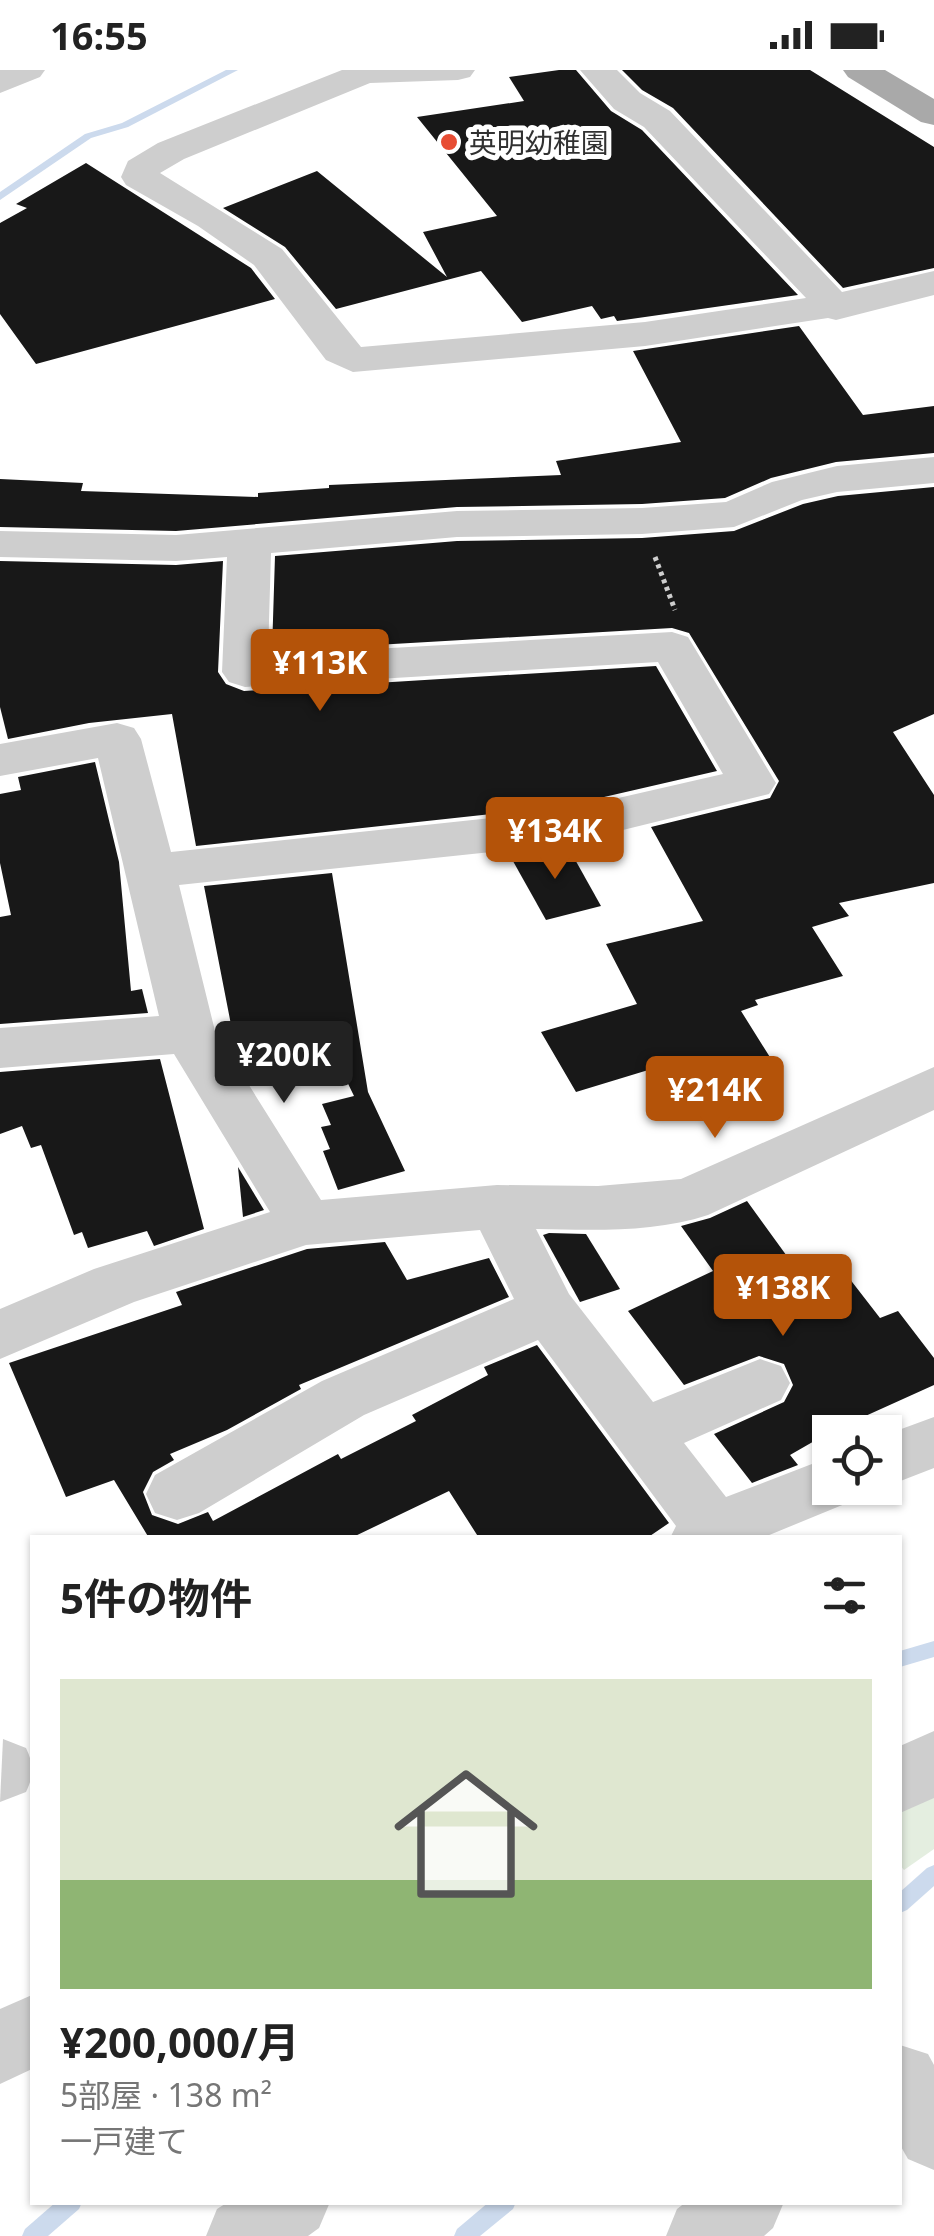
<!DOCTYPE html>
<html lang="ja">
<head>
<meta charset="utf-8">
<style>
  body { margin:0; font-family:"Noto Sans","Noto Sans JP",sans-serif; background:#f6f6f6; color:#222; height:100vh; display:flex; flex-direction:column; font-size:38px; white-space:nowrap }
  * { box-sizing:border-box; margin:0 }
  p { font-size:32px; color:#767676 }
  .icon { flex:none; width:55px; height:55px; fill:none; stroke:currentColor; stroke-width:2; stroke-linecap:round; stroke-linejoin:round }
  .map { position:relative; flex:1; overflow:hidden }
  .panel { position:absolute; left:30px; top:1465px; width:872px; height:670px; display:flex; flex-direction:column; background:#fff; border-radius:0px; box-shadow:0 2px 8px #0004 }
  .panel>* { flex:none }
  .tools { position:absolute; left:812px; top:1345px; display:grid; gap:20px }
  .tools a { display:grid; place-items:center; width:90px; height:90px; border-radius:0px; background:#fff; box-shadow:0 2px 8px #0004; font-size:50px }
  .price { position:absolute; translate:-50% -85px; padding:0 22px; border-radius:10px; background:#b45309; color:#fff; font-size:32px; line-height:65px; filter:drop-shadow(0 2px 5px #0008) }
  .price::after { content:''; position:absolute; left:50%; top:60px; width:30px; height:22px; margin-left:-15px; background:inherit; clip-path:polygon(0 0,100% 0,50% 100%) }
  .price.active { background:#222; color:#fff }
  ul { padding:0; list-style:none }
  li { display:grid; align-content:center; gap:20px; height:530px; padding:0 30px }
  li+li { border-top:2px solid #e0e0e0 }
  li span { display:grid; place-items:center; height:310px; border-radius:0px; color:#555 }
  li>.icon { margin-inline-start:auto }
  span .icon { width:180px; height:180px; fill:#fffc; stroke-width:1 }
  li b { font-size:42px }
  h2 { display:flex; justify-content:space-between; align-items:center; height:120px; padding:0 30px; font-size:42px }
  .status { display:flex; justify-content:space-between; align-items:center; height:70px; padding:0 50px; background:#fff; direction:ltr }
  .status svg { height:28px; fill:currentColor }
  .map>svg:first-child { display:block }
  .green { fill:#e4eee0 }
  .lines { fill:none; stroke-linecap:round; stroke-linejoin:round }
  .stream { fill:#ccdaed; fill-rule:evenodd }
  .building { fill:#181818 }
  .path { stroke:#cecece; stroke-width:5; stroke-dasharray:4 4; stroke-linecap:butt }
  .minor { fill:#cecece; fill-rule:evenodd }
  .major { fill:#a9a9a9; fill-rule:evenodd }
  .poi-dot { fill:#e74d34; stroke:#fff; stroke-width:4 }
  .labels { text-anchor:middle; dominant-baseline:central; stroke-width:10; stroke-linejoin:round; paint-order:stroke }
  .far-poi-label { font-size:28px; fill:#313131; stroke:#fff; text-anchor:start }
</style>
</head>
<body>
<div class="status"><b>16:55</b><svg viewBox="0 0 49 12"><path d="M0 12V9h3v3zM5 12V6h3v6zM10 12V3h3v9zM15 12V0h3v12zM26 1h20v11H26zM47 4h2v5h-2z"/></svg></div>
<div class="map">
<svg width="934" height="2166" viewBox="0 0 934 2166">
  <rect width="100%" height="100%" fill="#fff"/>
  <polygon class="green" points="934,1707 934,1779 904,1800 900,1795 900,1731"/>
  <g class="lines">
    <g class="stream">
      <polygon points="226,0 238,0 128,57 91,68 0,130 0,122 85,64 122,53"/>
      <polygon points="934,1571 934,1587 900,1597 900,1581"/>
      <polygon points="934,1795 934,1816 907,1840 900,1843 900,1822 927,1798"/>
      <polygon points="56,2132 82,2132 79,2139 48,2166 22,2166 25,2159"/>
      <polygon points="489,2132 516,2132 513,2139 480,2166 454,2166 457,2159"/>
    </g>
  </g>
  <g class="building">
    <polygon points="559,0 576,0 611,41 642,60 798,225 617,251 614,246 601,249 592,236 522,252 481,201 336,239 285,177 223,138 317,101 447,207 423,162 497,146 417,47 524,31 509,7"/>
    <polygon points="622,0 810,0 934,77 934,198 843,218 673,38 642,20"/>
    <polygon points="86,93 251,198 275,229 36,294 0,244 0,153 27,138 16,134"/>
    <polygon points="799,256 863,345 934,336 934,383 836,392 771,408 725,428 642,434 457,437 176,461 0,457 0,409 83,413 81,421 258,427 258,423 329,418 329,415 561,405 556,391 681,372 633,281"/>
    <polygon points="934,417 934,644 893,662 934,725 934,813 839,833 849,846 812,857 843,906 755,930 758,935 741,941 773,992 761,996 769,1008 704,1028 696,1015 683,1019 668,994 576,1022 541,962 637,934 606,874 703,851 651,757 770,728 779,711 689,563 672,558 272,581 275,486 457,471 642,468 734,461 803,434 838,426"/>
    <polygon points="0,491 176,495 223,491 218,602 226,614 244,621 656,596 717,701 565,736 196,776 172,644 89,653 8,669 0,637"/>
    <polygon points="95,692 119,792 131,921 142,919 148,943 0,954 0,847 11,845 0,793 0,724 21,720 18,707"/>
    <polygon points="568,777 601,836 546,850 509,784"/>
    <polygon points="332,803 368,1022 405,1101 338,1120 323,1081 330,1079 321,1057 331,1055 322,1034 354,1026 320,956 233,965 204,816"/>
    <polygon points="160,989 204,1159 154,1176 147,1161 88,1178 82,1162 74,1165 41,1075 31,1078 22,1056 0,1064 0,1002"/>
    <polygon points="238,1097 264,1140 243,1147"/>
    <polygon points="747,1131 797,1200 832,1186 880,1248 898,1241 934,1288 934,1315 830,1362 790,1385 798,1395 752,1413 714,1364 784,1332 793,1315 784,1294 759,1286 684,1315 628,1241 713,1201 681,1156 710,1148"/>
    <polygon points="549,1163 586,1164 620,1219 580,1232 543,1165"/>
    <polygon points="385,1172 407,1210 489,1188 509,1227 299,1315 301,1319 227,1360 170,1384 174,1390 153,1402 143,1422 152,1445 178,1454 208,1442 213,1451 338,1384 341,1389 416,1351 412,1345 488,1305 484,1297 537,1275 669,1453 647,1468 479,1468 449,1421 351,1468 149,1468 114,1410 66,1427 9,1293 182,1235 176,1222 307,1179"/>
  </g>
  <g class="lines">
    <polyline class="path" points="655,487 675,540"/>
    <g class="minor">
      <polygon points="0,0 45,0 40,7 0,23"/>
      <polygon points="342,0 475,0 470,7 458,10 370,13 184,89 160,103 282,179 361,277 645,252 806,228 644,57 614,39 580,0 617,0 640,23 670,41 842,222 934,201 934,225 836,250 828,248 645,276 353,302 326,290 254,195 198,156 126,115 121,107 128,91 158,73"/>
      <path d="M 934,387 L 934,413 L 837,422 L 802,430 L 734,457 L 642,464 L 457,467 L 271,483 L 268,585 L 672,562 L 688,567 L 776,713 L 769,724 L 566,774 L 179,815 L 215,961 L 321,1130 L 497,1115 L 598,1116 L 681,1109 L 934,997 L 934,1040 L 708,1145 C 654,1163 592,1160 536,1159 L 569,1224 L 653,1332 L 760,1289 L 781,1296 L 790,1313 L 781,1330 L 684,1373 L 726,1427 L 830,1387 L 830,1418 L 858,1418 L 852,1431 L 762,1468 L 670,1468 L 676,1456 L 538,1270 L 364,1345 L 199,1443 L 177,1450 L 155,1443 L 146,1424 L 155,1405 L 322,1311 L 514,1229 L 480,1160 L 306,1175 L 134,1232 L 0,1289 L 0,1239 L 94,1199 L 270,1142 L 174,984 L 0,998 L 0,958 L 159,946 L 98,688 L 0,706 L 0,674 L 117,653 L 134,658 L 141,669 L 171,782 L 566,740 L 723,704 L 658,592 L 245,617 L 229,612 L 222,602 L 227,487 L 176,491 L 0,487 L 0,461 L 176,465 L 457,441 L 642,438 L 726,432 L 772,412 L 837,396 Z"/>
      <polygon points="934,1347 934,1398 885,1417 885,1365"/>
      <polygon points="934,1661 934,1728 900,1743 900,1676"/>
      <path d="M 3,1669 L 26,1678 C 34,1695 34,1705 26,1722 L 0,1732 Z"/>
      <polygon points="32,1925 32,1999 0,2014 0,1939"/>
      <polygon points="900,1975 928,1984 934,1995 934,2100 908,2089 900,2075"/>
      <polygon points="228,2132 330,2132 319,2158 308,2166 206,2166 217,2139"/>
      <polygon points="686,2132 784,2132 773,2158 764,2166 666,2166 677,2139"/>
    </g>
    <polygon class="major" points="843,0 885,0 934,29 934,55 921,52 848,7"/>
  </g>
  <circle class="poi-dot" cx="449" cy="72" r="10"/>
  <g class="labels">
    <g class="far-poi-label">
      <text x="469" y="72">英明幼稚園</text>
    </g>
  </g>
</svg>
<div class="tools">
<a><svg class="icon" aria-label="locate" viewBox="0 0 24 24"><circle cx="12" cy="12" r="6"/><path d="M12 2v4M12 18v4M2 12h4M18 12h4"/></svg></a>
</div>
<b class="price" style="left:320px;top:644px">¥113K</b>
<b class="price" style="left:555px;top:812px">¥134K</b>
<b class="price active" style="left:284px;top:1036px">¥200K</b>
<b class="price" style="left:715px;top:1071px">¥214K</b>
<b class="price" style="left:783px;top:1269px">¥138K</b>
<section class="panel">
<h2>5件の物件<svg class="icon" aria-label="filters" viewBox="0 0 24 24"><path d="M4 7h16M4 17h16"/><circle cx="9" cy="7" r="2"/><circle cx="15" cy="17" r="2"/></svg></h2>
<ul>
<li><span style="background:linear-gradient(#dfe7d0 65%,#8fb573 0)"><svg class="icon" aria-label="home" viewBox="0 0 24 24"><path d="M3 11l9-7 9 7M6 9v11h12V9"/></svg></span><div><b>¥200,000/月</b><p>5部屋 · 138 m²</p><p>一戸建て</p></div></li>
</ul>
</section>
</div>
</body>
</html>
